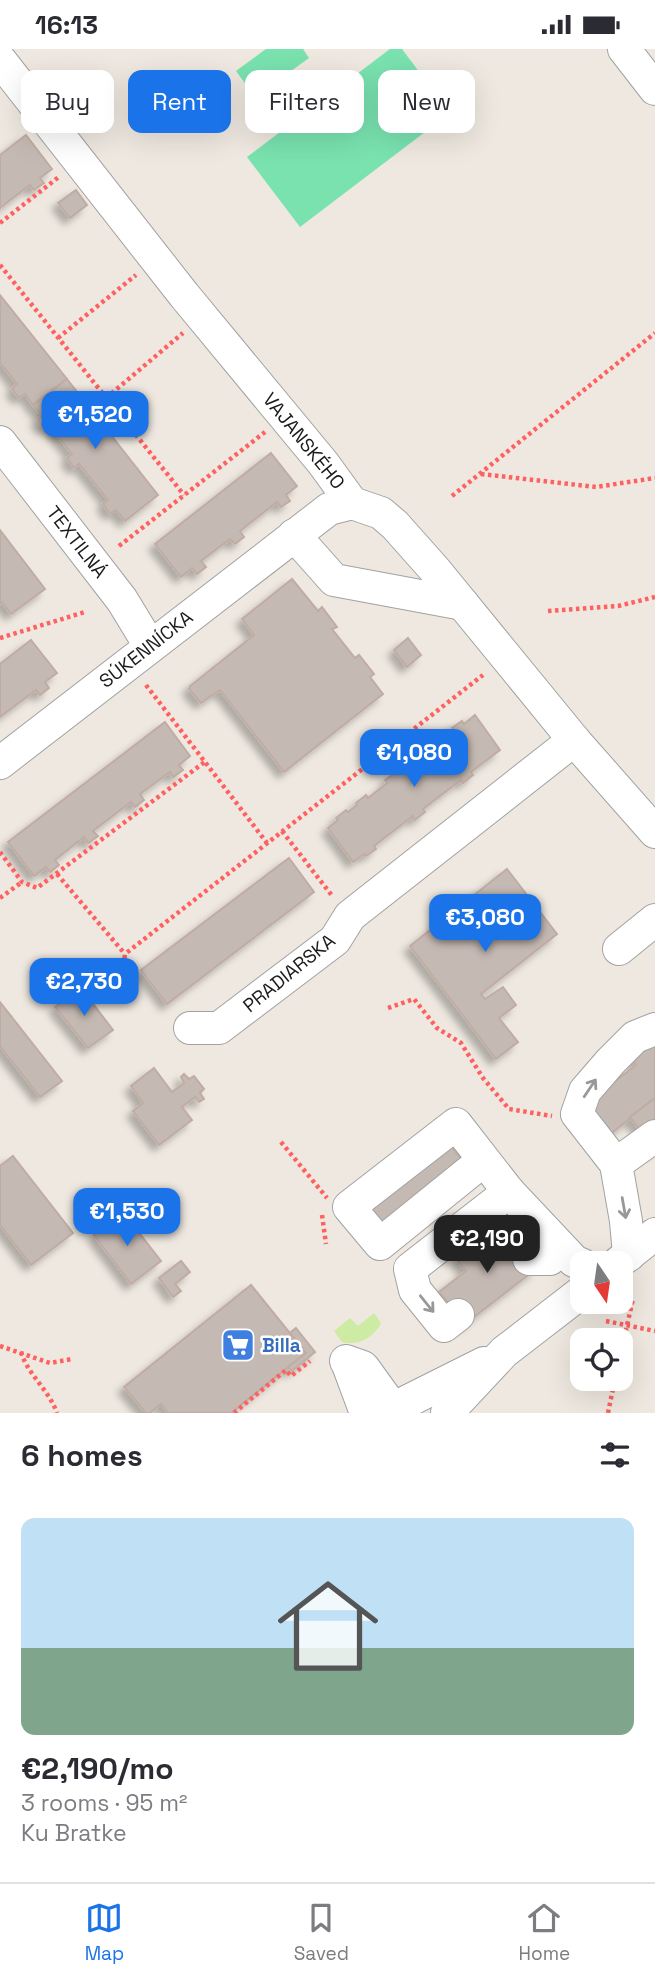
<!DOCTYPE html>
<html lang="en">
<head>
<meta charset="utf-8">
<style>
  body { margin:0; font-family:"Space Grotesk",sans-serif; background:#f2f2f3; color:#2b2b33; height:100vh; display:flex; flex-direction:column; font-size:26px; white-space:nowrap }
  * { box-sizing:border-box; margin:0 }
  p { font-size:23px; color:#7c7c81 }
  .icon { flex:none; width:38px; height:38px; fill:none; stroke:currentColor; stroke-width:2; stroke-linecap:round; stroke-linejoin:round }
  .map { position:relative; height:1364px; overflow:hidden }
  .side { display:flex; flex-direction:column; background:#fff; flex:1 }
  .side>* { flex:none }
  .guide { position:absolute; left:21px; top:21px; width:614px; height:63px; display:flex; gap:14px }
  .needle { width:46px; rotate:167deg }
  .tools { position:absolute; left:570px; top:1202px; display:grid; gap:14px }
  .tools a { display:grid; place-items:center; width:63px; height:63px; border-radius:14px; background:#fff; box-shadow:0 7px 28px #0002; font-size:35px }
  .price { position:absolute; translate:-50% -60px; padding:0 16px; border-radius:14px; background:#1a73e8; color:#fff; font-size:23px; line-height:46px; filter:drop-shadow(0 2px 4px #0008) }
  .price::after { content:''; position:absolute; left:50%; top:42px; width:21px; height:16px; margin-left:-10px; background:inherit; clip-path:polygon(0 0,100% 0,50% 100%) }
  .price.selected { background:#222; color:#fff }
  ul { padding:0; list-style:none }
  li { display:grid; align-content:center; gap:14px; height:371px; padding:0 21px }
  li+li { border-top:2px solid #e1e1e2 }
  li span { display:grid; place-items:center; height:217px; border-radius:14px; color:#555 }
  li>.icon { margin-inline-start:auto }
  span .icon { width:126px; height:126px; fill:#fffc; stroke-width:1 }
  li b { font-size:30px }
  h2 { display:flex; justify-content:space-between; align-items:center; height:84px; padding:0 21px; font-size:30px }
  .tag { padding:0 24px; border-radius:14px; background:#fff; box-shadow:0 7px 28px #0002; font-size:24px; line-height:63px }
  .tag.selected { background:#1a73e8; color:#fff }
  .status { display:flex; justify-content:space-between; align-items:center; height:49px; padding:0 35px; background:#fff; direction:ltr }
  .status svg { height:19px; fill:currentColor }
  .tabs { display:flex; justify-content:space-around; align-items:center; height:98px; border-top:2px solid #e1e1e2; background:#fff; font-size:19px; color:#7c7c81 }
  .tabs a { display:grid; justify-items:center; gap:4px }
  .tabs .selected { color:#1a73e8 }
  .map>svg:first-child { display:block }
  .grass { fill:#cdeba2 }
  .pitch { fill:#79e2af }
  .building { fill:#c5b9b3; stroke:#c0aca2; stroke-width:2; filter:url(#shadow) }
  .lines { fill:none; stroke-linecap:round; stroke-linejoin:round }
  .minor-casing { stroke:#a2a2a2; stroke-width:34 }
  .path { stroke:#ff6160; stroke-width:4.5; stroke-dasharray:3.5 3.5; stroke-linecap:butt }
  .minor { stroke:#fff; stroke-width:32 }
  .oneway { stroke:#989898 }
  .labels { text-anchor:middle; dominant-baseline:central; stroke-width:5; stroke-linejoin:round; paint-order:stroke }
  .street-label { font-size:19px; fill:#1b1b1b; stroke:#fff }
  .shop-label { font-size:19px; font-weight:bold; fill:#366cbe; stroke:#fff; text-anchor:start }
</style>
</head>
<body>
<div class="status"><b>16:13</b><svg viewBox="0 0 49 12"><path d="M0 12V9h3v3zM5 12V6h3v6zM10 12V3h3v9zM15 12V0h3v12zM26 1h20v11H26zM47 4h2v5h-2z"/></svg></div>
<div class="map">
<svg width="655" height="1364" viewBox="0 0 655 1364">
  <defs>
    <filter id="shadow"><feDropShadow dx="-6" dy="6" stdDeviation="3.5" flood-color="#0004"/></filter>
  </defs>
  <rect width="100%" height="100%" fill="#eee8e0"/>
  <path class="grass" d="M 374,1264 L 381,1274 C 374,1289 357,1297 342,1293 L 334,1282 L 350,1269 L 358,1277 Z"/>
  <g class="pitch">
    <polygon points="266,0 303,0 309,9 255,48 236,22"/>
    <polygon points="390,0 402,0 450,64 300,178 247,108"/>
  </g>
  <g class="building">
    <polygon points="26,86 52,120 40,129 44,134 34,141 30,136 0,159 0,106"/>
    <polygon points="76,141 87,156 70,169 58,154"/>
    <polygon points="0,246 67,330 33,356 25,345 19,349 12,340 17,335 0,314"/>
    <polygon points="67,330 158,446 125,472 116,461 110,465 103,455 108,451 79,415 74,419 67,409 72,405 49,376 44,380 37,371 42,367 33,356"/>
    <polygon points="271,404 297,437 286,446 290,452 281,458 277,453 240,482 244,488 235,495 230,490 201,512 206,518 197,525 192,519 181,528 155,495"/>
    <polygon points="0,481 45,540 11,565 2,553 0,555"/>
    <polygon points="292,530 318,562 322,558 337,578 332,580 355,609 359,606 374,625 370,628 383,645 284,723 220,641 201,654 189,640 190,637 254,586 242,570"/>
    <polygon points="408,589 421,606 407,618 394,601"/>
    <polygon points="31,591 57,624 45,633 49,639 40,646 36,641 0,668 0,615"/>
    <polygon points="475,666 500,701 471,723 473,726 463,734 461,731 423,760 425,763 415,771 413,767 374,797 376,800 366,807 364,805 353,813 328,779 338,771 336,769 346,761 348,763 357,756 356,754 366,746 368,749 387,734 385,731 395,724 397,726 406,719 405,716 414,709 416,711 435,697 433,695 444,687 445,689 455,682 452,679 462,672 464,675"/>
    <polygon points="165,673 190,707 179,716 183,721 173,728 170,723 140,745 144,751 135,758 131,753 93,782 98,787 88,794 84,788 55,811 59,816 50,823 46,818 34,827 8,793"/>
    <polygon points="289,809 314,843 167,955 141,921"/>
    <polygon points="507,820 557,885 481,945 485,950 503,938 516,956 499,969 518,993 496,1010 410,897"/>
    <polygon points="62,916 74,931 57,944 46,928"/>
    <polygon points="81,939 113,981 88,999 55,958"/>
    <polygon points="0,953 62,1032 40,1048 0,997"/>
    <polygon points="655,993 655,1049 607,1088 590,1066 593,1049 636,1016 632,1011"/>
    <polygon points="154,1019 172,1043 184,1034 181,1028 184,1025 189,1030 194,1027 204,1040 200,1044 204,1050 199,1053 195,1048 182,1058 192,1071 159,1096 133,1062 143,1054 131,1037"/>
    <polygon points="655,1049 655,1101 630,1068"/>
    <polygon points="448,1093 462,1111 373,1180 359,1162"/>
    <polygon points="13,1107 73,1184 31,1216 0,1176 0,1117"/>
    <polygon points="123,1163 161,1212 131,1235 94,1186"/>
    <polygon points="502,1176 536,1220 465,1275 439,1243 466,1222 457,1211"/>
    <polygon points="181,1212 190,1223 175,1235 181,1242 173,1248 159,1229"/>
    <polygon points="251,1236 306,1304 231,1364 168,1364 161,1355 150,1364 146,1364 124,1338"/>
    <polygon points="296,1279 315,1303 292,1322 288,1318 306,1304 290,1284"/>
  </g>
  <g class="lines">
    <defs>
      <g id="minor">
        <polyline points="624,0 655,40"/>
        <polyline points="0,11 184,246 323,414 352,454 381,464 395,476 435,521 574,691 655,783"/>
        <polyline points="0,393 122,551 150,597"/>
        <polyline points="294,486 334,531 463,555"/>
        <polyline points="0,714 329,460 352,454"/>
        <polyline points="619,900 655,871"/>
        <polyline points="190,979 219,979 335,891 350,867 574,691"/>
        <polyline points="484,1111 380,1195 349,1158 456,1075 509,1143 574,1212 583,1216"/>
        <polyline points="616,1115 577,1065 585,1042 611,1012 635,988 655,980"/>
        <polyline points="629,1206 626,1172 616,1115 655,1087"/>
        <polyline points="529,1210 550,1210"/>
        <polyline points="618,1214 655,1185"/>
        <polyline points="458,1266 444,1277 415,1241 410,1220 509,1143"/>
        <polyline points="346,1312 363,1318 389,1354"/>
        <polyline points="347,1313 366,1364"/>
        <polyline points="400,1356 484,1314"/>
        <polyline points="447,1364 504,1303 583,1242"/>
      </g>
    </defs>
    <use href="#minor" class="minor-casing"/>
    <g class="path">
      <polyline points="0,174 60,127"/>
      <polyline points="0,216 184,446"/>
      <polyline points="58,289 136,226"/>
      <polyline points="106,349 183,284"/>
      <polyline points="481,425 596,438 655,429"/>
      <polyline points="452,447 655,284"/>
      <polyline points="119,497 265,383"/>
      <polyline points="548,562 618,557 655,548"/>
      <polyline points="0,589 85,563"/>
      <polyline points="146,636 267,794"/>
      <polyline points="282,782 333,848"/>
      <polyline points="0,803 22,833 37,839 206,712"/>
      <polyline points="57,825 125,905"/>
      <polyline points="0,849 22,833"/>
      <polyline points="120,951 125,905 483,626"/>
      <polyline points="388,959 414,950 437,979 461,994 483,1029 509,1060 552,1067"/>
      <polyline points="281,1093 327,1149"/>
      <polyline points="322,1166 326,1195"/>
      <polyline points="606,1272 655,1282"/>
      <polyline points="0,1297 50,1314 72,1310"/>
      <path d="M 21,1303 C 28,1326 49,1341 57,1364"/>
      <polyline points="621,1303 633,1250"/>
      <polyline points="234,1364 286,1321 291,1327 310,1312"/>
      <polyline points="608,1364 615,1330"/>
    </g>
    <use href="#minor" class="minor"/>
  </g>
  <defs><path id="oneway-shaft" d="M-6 0H5M1.5-3L5.5 0L1.5 3" fill="none" stroke-width="1.6" stroke-linecap="round" stroke-linejoin="round" transform="scale(1.75)"/></defs>
  <g class="oneway">
    <use href="#oneway-shaft" transform="translate(590 1039) rotate(-56)"/>
    <use href="#oneway-shaft" transform="translate(624 1159) rotate(80)"/>
    <use href="#oneway-shaft" transform="translate(427 1255) rotate(51)"/>
  </g>
  <defs>
    <symbol id="supermarket-square" viewBox="-11 -11 22 22"><rect x="-9" y="-9" width="18" height="18" rx="4" fill="#3f7fe0" stroke="#fff"/><path d="M-6-5.5h2.5l.6 2H6L4.5 2H-2.5L-4.4-4H-6ZM-1.5 3.2a1.3 1.3 0 1 0 .1 0ZM3 3.2a1.3 1.3 0 1 0 .1 0Z" fill="#fff"/></symbol>
  </defs>
  <g fill-rule="evenodd">
    <use href="#supermarket-square" x="219" y="1277" width="38" height="38"/>
  </g>
  <g class="labels">
    <g class="street-label">
      <text transform="translate(304 392) rotate(51)">VAJANSKÉHO</text>
      <text transform="translate(77 493) rotate(52)">TEXTILNÁ</text>
      <text transform="translate(146 600) rotate(-38)">SÚKENNÍCKA</text>
      <text transform="translate(289 924) rotate(-39)">PRADIARSKA</text>
    </g>
    <g class="shop-label">
      <text x="262" y="1296">Billa</text>
    </g>
  </g>
</svg>
<div class="tools">
<a><svg class="needle" viewBox="-14 -14 28 28"><path d="M0-13l5 13h-10z" fill="#e53935"/><path d="M0 13l5-13h-10z" fill="#7c7c81"/></svg></a>
<a><svg class="icon" aria-label="locate" viewBox="0 0 24 24"><circle cx="12" cy="12" r="6"/><path d="M12 2v4M12 18v4M2 12h4M18 12h4"/></svg></a>
</div>
<b class="price" style="left:95px;top:402px">€1,520</b>
<b class="price" style="left:414px;top:740px">€1,080</b>
<b class="price" style="left:485px;top:905px">€3,080</b>
<b class="price" style="left:84px;top:969px">€2,730</b>
<b class="price" style="left:127px;top:1199px">€1,530</b>
<b class="price selected" style="left:487px;top:1226px">€2,190</b>
<div class="guide">
<a class="tag">Buy</a>
<a class="tag selected">Rent</a>
<a class="tag">Filters</a>
<a class="tag">New</a>
</div>
</div>
<section class="side">
<h2>6 homes<svg class="icon" aria-label="filters" viewBox="0 0 24 24"><path d="M4 7h16M4 17h16"/><circle cx="9" cy="7" r="2"/><circle cx="15" cy="17" r="2"/></svg></h2>
<ul>
<li><span style="background:linear-gradient(#bfe0f5 60%,#7fa58c 0)"><svg class="icon" aria-label="home" viewBox="0 0 24 24"><path d="M3 11l9-7 9 7M6 9v11h12V9"/></svg></span><div><b>€2,190/mo</b><p>3 rooms · 95 m²</p><p>Ku Bratke</p></div></li>
</ul>
</section>
<nav class="tabs">
<a class="selected"><svg class="icon" aria-label="map" viewBox="0 0 24 24"><path d="M3 6l6-2 6 2 6-2v14l-6 2-6-2-6 2zM9 4v14M15 6v14"/></svg>Map</a>
<a><svg class="icon" aria-label="saved" viewBox="0 0 24 24"><path d="M7 4h10v16l-5-4-5 4z"/></svg>Saved</a>
<a><svg class="icon" aria-label="home" viewBox="0 0 24 24"><path d="M3 11l9-7 9 7M6 9v11h12V9"/></svg>Home</a>
</nav>
</body>
</html>
